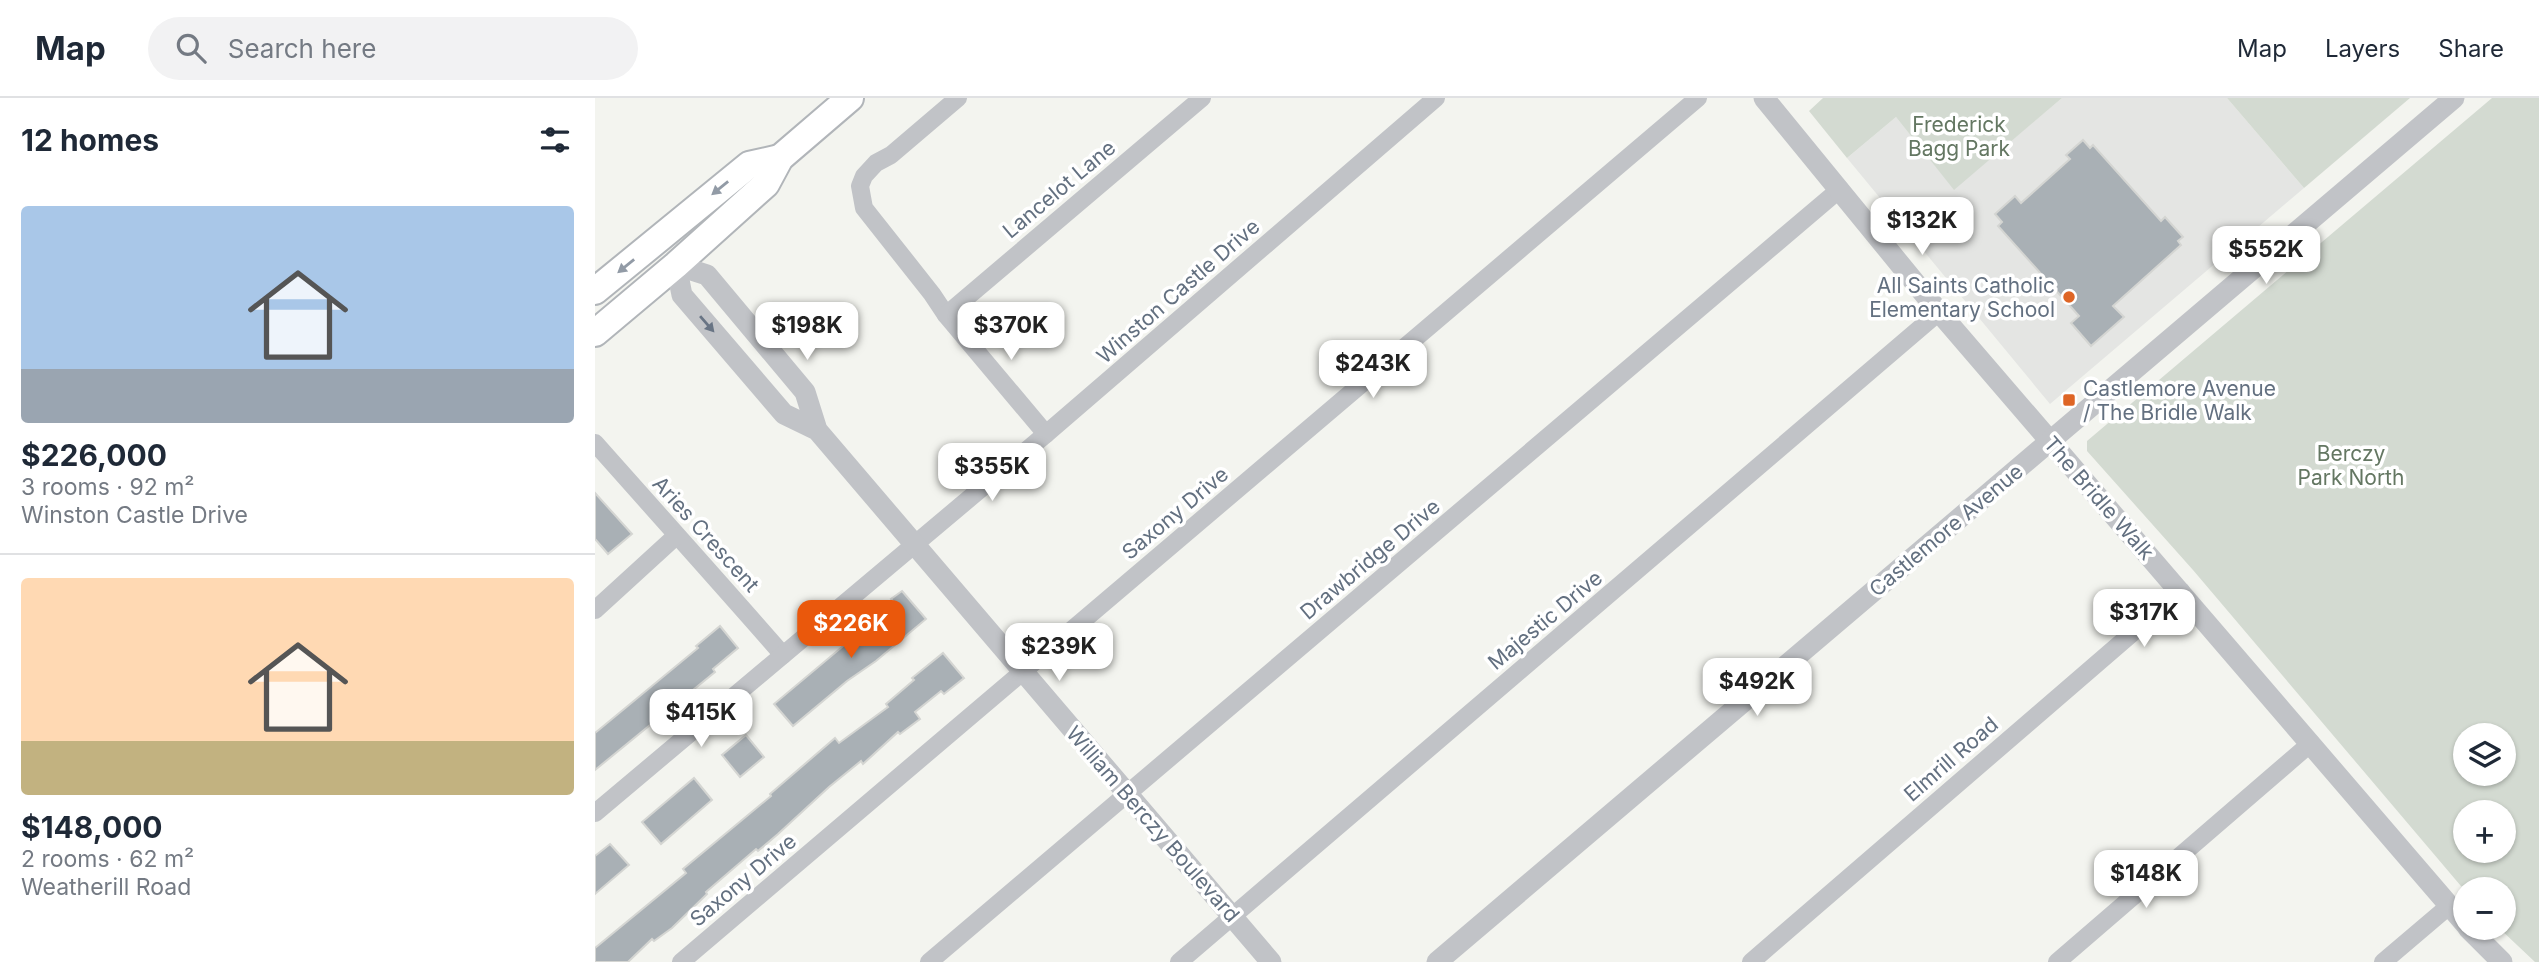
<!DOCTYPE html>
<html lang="en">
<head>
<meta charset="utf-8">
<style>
  body { margin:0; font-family:Inter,sans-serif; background:#f2f2f3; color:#1f2937; height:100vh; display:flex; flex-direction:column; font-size:26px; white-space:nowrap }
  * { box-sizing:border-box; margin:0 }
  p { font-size:23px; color:#747a83 }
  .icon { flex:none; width:38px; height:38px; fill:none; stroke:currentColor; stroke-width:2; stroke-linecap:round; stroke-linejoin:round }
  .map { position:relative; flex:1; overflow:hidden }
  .sheet { display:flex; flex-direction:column; background:#fff; width:595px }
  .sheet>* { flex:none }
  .fabs { position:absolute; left:1858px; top:625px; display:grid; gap:14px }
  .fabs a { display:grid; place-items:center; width:63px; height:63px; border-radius:50%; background:#fff; box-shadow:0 2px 5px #0004; font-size:35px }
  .price { position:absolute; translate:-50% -60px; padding:0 16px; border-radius:14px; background:#fff; color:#222; font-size:23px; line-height:46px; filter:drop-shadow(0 2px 4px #0008) }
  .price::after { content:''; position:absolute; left:50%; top:42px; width:21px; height:16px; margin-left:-10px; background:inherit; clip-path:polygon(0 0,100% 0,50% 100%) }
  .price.on { background:#ea580c; color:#fff }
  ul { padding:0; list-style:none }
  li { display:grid; align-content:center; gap:14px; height:371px; padding:0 21px }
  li+li { border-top:2px solid #e0e1e3 }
  li span { display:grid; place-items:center; height:217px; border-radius:7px; color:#555 }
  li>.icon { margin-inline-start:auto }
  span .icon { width:126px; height:126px; fill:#fffc; stroke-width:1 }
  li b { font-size:30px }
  h2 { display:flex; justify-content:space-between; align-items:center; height:84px; padding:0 21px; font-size:30px }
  header { display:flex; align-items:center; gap:42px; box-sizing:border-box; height:98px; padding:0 35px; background:#fff; border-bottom:2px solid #e0e1e3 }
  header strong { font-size:33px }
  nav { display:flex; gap:38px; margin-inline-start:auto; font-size:24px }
  .search { width:490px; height:63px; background:#f2f2f3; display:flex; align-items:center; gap:18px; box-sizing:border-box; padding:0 24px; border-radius:38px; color:#747a83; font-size:26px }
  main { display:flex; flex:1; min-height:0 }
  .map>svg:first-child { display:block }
  .built { fill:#e4e5e3 }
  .green { fill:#d3dad1; fill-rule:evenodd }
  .building { fill:#a9b0b5; stroke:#d4d5d2; stroke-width:2 }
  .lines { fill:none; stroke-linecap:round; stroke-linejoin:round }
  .primary-casing { stroke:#b1b5b9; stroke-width:30 }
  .minor { stroke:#c1c3c7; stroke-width:18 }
  .tertiary { stroke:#c1c3c7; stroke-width:21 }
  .primary { stroke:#fff; stroke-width:26 }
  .oneway { fill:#929ba6 }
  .oneway2 { fill:#687484 }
  .poi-dot { fill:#de6525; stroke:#fff; stroke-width:2.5 }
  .labels { text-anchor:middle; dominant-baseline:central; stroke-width:7; stroke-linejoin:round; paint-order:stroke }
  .park-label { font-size:21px; fill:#647762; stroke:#fff }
  .street-label { font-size:21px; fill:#637080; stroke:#fff }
  .poi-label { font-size:21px; fill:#637080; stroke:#fff; text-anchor:end }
</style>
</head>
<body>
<header>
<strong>Map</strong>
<div class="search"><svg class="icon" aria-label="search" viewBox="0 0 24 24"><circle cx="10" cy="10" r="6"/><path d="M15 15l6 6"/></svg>Search here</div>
<nav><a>Map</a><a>Layers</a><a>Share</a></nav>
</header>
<main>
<section class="sheet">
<h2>12 homes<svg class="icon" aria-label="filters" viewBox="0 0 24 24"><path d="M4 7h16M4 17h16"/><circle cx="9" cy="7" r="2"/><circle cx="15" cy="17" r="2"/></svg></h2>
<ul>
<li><span style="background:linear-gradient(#a9c7e8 75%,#9aa5b1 0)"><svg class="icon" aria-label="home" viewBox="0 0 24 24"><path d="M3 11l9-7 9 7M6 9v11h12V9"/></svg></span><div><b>$226,000</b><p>3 rooms · 92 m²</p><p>Winston Castle Drive</p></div></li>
<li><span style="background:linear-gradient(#ffd9b3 75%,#c2b280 0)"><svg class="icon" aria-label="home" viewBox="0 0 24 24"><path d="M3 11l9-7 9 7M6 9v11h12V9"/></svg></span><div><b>$148,000</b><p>2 rooms · 62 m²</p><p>Weatherill Road</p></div></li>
</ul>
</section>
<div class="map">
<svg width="1944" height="864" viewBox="0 0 1944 864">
  <rect width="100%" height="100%" fill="#f3f4ef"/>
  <polygon class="built" points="1467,0 1632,0 1709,90 1455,306 1252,60 1301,19 1359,91"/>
  <g class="green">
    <polygon points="1228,0 1467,0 1359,92 1301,19 1252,60 1214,13"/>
    <polygon points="1632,0 1815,0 1709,90"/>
    <path d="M 1897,0 L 1944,0 L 1944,864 L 1940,864 L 1904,830 L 1909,830 L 1909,791 L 1871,791 L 1871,794 L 1598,472 L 1492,353 L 1492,343 ZM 1871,637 L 1909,637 L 1909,676 L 1871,676 ZM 1871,714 L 1909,714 L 1909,752 L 1871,752 Z"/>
  </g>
  <g class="building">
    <polygon points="1488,42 1495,50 1498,47 1566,123 1570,119 1588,139 1583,143 1586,147 1518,208 1529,219 1496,248 1476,225 1484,218 1403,128 1407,124 1400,116 1420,98 1426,105 1475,61 1471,57"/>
    <polygon points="0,395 37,436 13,456 0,441"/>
    <polygon points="307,493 331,521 281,563 252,583 198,628 179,606 272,528 274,530 302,508 296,501"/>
    <polygon points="125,528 143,550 118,571 120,574 0,672 0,635 103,550 101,548"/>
    <polygon points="348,555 369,580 349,596 346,593 320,614 325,621 305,636 303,634 268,666 266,663 234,689 183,736 163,753 161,751 111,794 112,796 77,830 59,843 57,841 33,864 0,864 0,850 91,775 88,771 176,698 175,696 240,640 244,645 293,609 291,606 319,582 317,580"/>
    <polygon points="151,637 169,659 145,679 127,657"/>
    <polygon points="99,680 117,702 66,746 47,724"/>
    <polygon points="15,746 34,767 0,796 0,758"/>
  </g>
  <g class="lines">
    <defs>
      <g id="primary">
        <polyline points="0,193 154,67 185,60"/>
        <polyline points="0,235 81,167 171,86 185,60 255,0"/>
      </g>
    </defs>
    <use href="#primary" class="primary-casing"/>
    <g class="minor">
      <polyline points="363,0 296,57 281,65 269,78 265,88 269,110 337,196 351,217 451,336"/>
      <polyline points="351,217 607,0"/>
      <path d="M 0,345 C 63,416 126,486 188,557"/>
      <polyline points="0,512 81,438"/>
      <polyline points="0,715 451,336 841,0"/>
      <polyline points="86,864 1103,0"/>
      <polyline points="334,864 1245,91"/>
      <polyline points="584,864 1344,214"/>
      <polyline points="1156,864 1586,493"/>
      <polyline points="1462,864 1716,645"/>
      <polyline points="1788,864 1854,808"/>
    </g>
    <g class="tertiary">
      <polyline points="1169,0 1344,214 1871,827"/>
      <polyline points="222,332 189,316 87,197 81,167 112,177 210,294 222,332 676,864"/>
      <polyline points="1873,830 1907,864"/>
      <polyline points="842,864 1859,0"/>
    </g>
    <use href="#primary" class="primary"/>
  </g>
  <defs><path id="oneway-solid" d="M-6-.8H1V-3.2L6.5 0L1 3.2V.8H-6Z" transform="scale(1.75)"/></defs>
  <g class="oneway">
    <use href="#oneway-solid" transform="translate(125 90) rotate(141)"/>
    <use href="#oneway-solid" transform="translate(31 168) rotate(141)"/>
  </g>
  <use class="oneway2" href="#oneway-solid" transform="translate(112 226) rotate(49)"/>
  <g class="poi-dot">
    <circle cx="1474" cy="199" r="7"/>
    <rect x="1467" y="295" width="14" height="14" rx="3.5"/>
  </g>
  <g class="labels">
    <g class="park-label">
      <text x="1364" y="26">Frederick<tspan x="1364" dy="24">Bagg Park</tspan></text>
      <text x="1756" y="355">Berczy<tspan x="1756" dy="24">Park North</tspan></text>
    </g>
    <g class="street-label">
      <text transform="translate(464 91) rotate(-40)">Lancelot Lane</text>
      <text transform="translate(583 193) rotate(-41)">Winston Castle Drive</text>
      <text transform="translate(1504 400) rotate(49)">The Bridle Walk</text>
      <text transform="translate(580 415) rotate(-40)">Saxony Drive</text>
      <text transform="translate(1351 432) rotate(-40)">Castlemore Avenue</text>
      <text transform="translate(111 436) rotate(48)">Aries Crescent</text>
      <text transform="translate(775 461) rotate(-40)">Drawbridge Drive</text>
      <text transform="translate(950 522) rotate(-40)">Majestic Drive</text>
      <text transform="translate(1356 661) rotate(-41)">Elmrill Road</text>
      <text transform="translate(558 726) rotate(49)">William Berczy Boulevard</text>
      <text transform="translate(148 782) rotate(-40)">Saxony Drive</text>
    </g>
    <g class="poi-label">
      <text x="1460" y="187">All Saints Catholic<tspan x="1460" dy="24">Elementary School</tspan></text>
      <text x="1488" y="290" text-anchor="start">Castlemore Avenue<tspan x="1488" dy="24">/ The Bridle Walk</tspan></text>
    </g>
  </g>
</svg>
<div class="fabs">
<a><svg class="icon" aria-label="layers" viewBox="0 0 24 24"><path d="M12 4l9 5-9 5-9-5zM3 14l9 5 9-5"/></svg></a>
<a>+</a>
<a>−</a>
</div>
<b class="price" style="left:1327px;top:159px">$132K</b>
<b class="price" style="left:1671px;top:188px">$552K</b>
<b class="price" style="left:212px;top:264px">$198K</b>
<b class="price" style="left:416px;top:264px">$370K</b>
<b class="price" style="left:778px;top:302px">$243K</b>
<b class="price" style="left:397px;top:405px">$355K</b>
<b class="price" style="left:1549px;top:551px">$317K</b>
<b class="price on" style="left:256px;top:562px">$226K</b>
<b class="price" style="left:464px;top:585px">$239K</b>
<b class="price" style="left:1162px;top:620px">$492K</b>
<b class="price" style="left:106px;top:651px">$415K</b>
<b class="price" style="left:1551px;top:812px">$148K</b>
</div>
</main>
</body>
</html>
